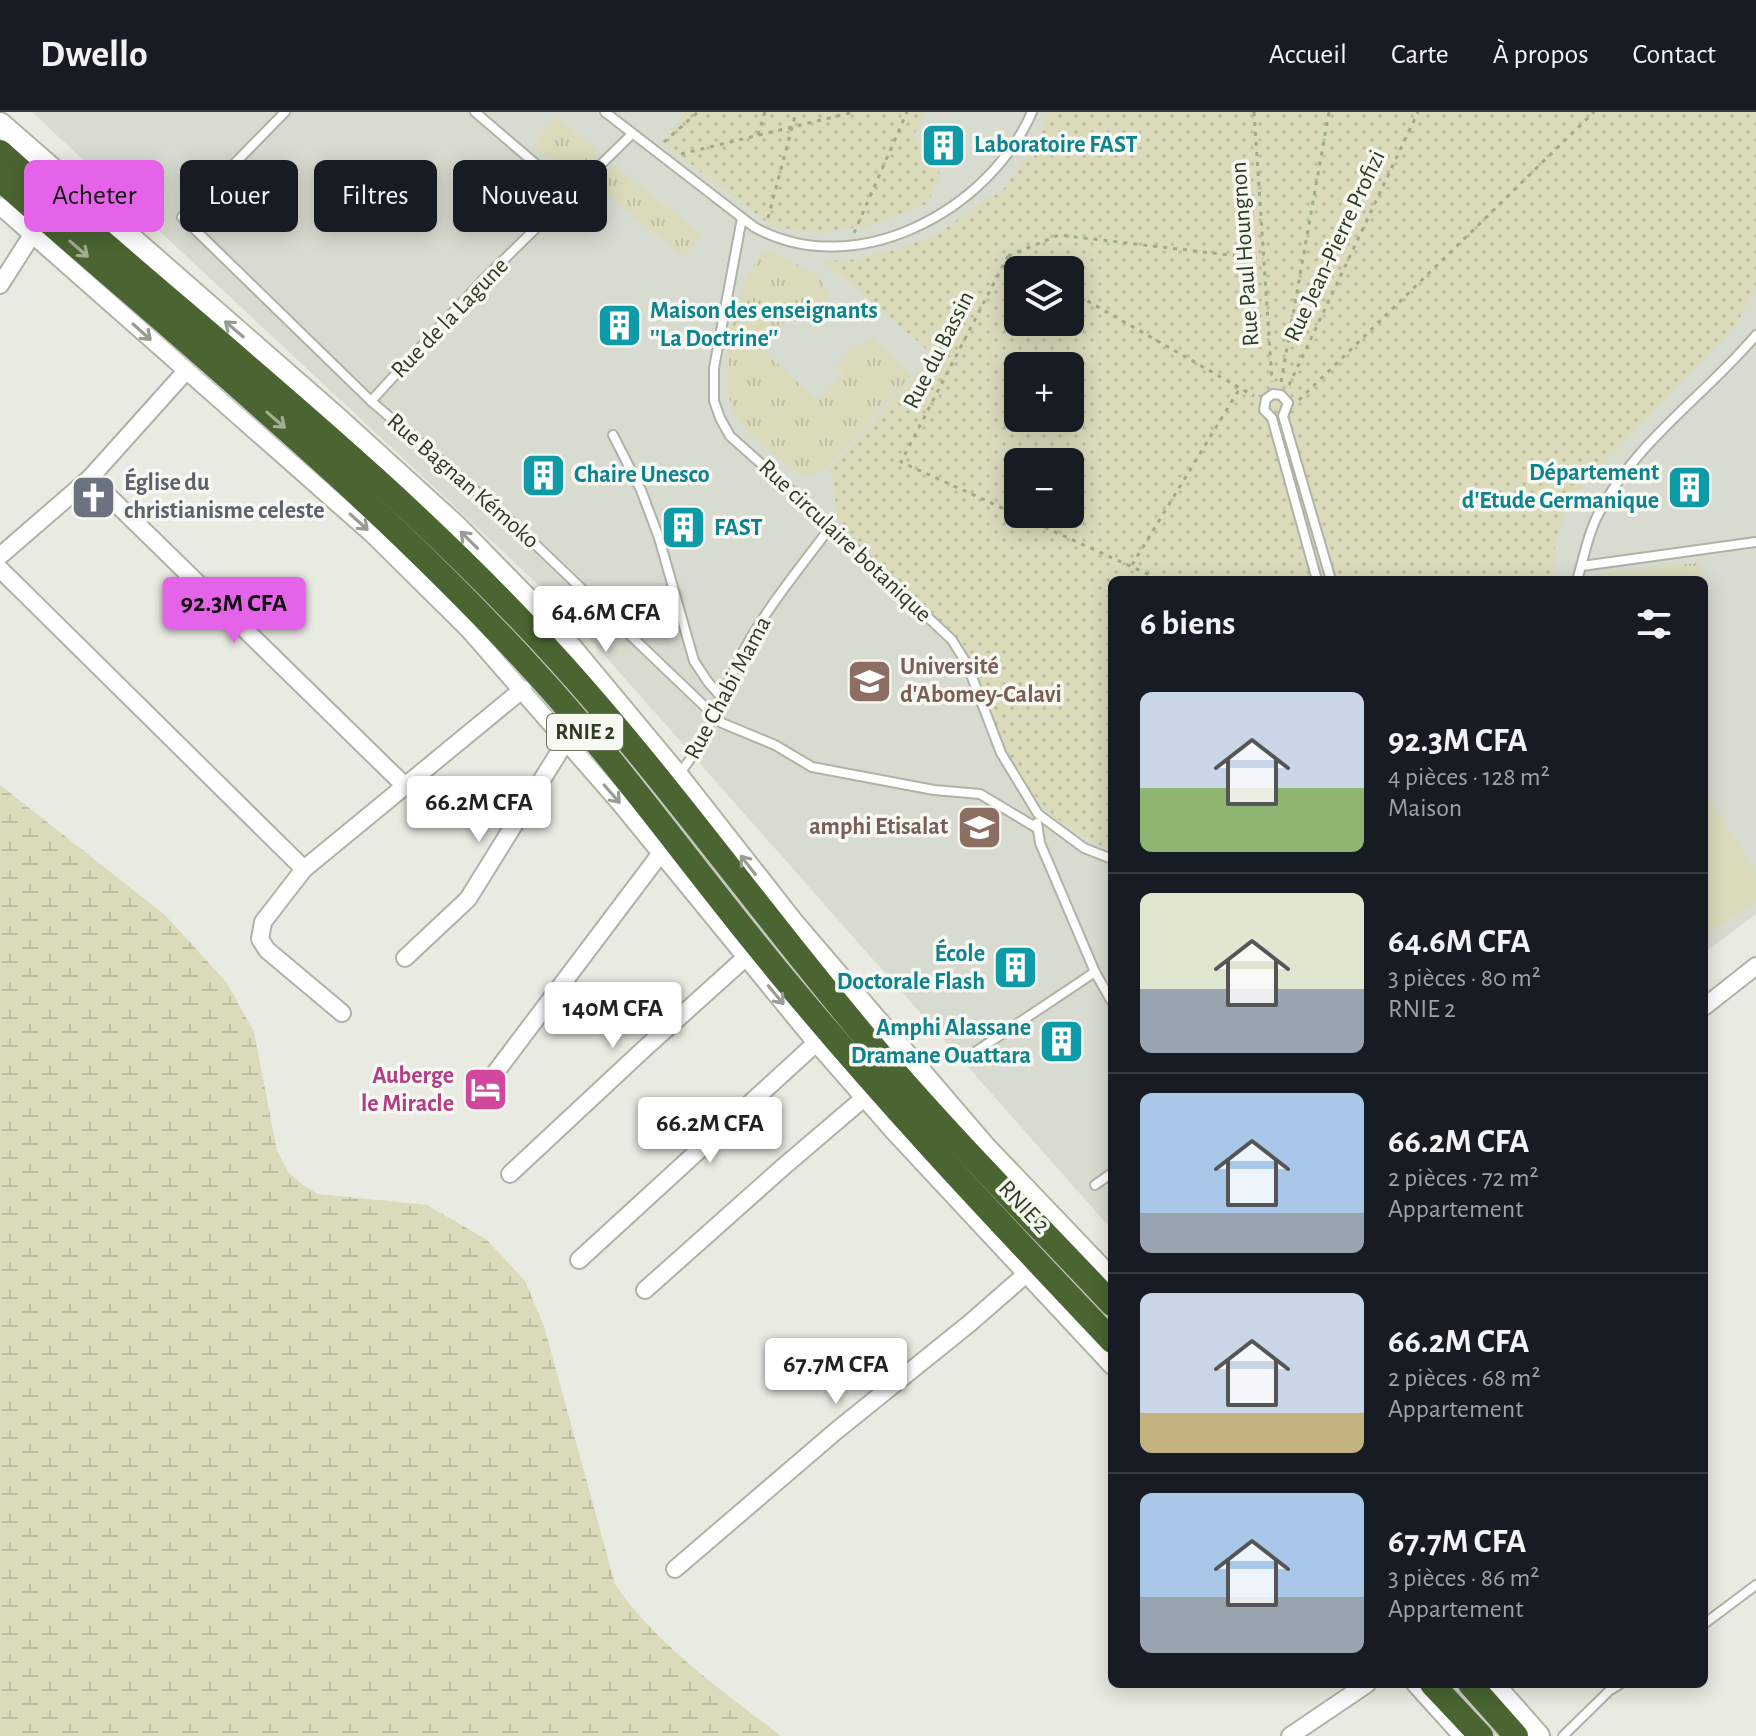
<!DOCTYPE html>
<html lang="fr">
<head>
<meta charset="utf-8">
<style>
  body { margin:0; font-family:"Alegreya Sans",sans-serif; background:#20242c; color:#f1f3f6; height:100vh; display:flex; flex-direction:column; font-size:30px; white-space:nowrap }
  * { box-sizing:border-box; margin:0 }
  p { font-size:26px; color:#9ea1a6 }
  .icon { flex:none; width:44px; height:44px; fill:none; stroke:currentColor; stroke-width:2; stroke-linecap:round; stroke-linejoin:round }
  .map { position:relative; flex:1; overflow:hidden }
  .details { position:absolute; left:1108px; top:464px; width:600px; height:1112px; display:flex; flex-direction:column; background:#171b24; border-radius:12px; box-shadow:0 4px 20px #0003 }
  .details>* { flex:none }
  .top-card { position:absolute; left:24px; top:48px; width:760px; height:72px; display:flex; gap:16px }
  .controls { position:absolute; left:1004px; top:144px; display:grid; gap:16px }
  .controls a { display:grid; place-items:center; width:80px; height:80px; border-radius:12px; background:#171b24; box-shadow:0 4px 20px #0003; font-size:40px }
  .price { position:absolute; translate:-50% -68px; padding:0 18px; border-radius:8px; background:#fff; color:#222; font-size:26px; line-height:52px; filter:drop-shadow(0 2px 4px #0008) }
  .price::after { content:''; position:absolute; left:50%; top:48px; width:24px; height:18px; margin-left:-12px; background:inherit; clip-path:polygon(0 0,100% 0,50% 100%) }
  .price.active { background:#e463e8; color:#111 }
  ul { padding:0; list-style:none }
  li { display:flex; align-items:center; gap:24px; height:200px; padding:0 32px }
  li+li { border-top:2px solid #363941 }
  li span { display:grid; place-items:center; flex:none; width:224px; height:160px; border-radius:12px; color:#555 }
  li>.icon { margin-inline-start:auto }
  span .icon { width:96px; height:96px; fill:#fffc; stroke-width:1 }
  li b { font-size:34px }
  h2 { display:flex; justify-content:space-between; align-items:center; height:96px; padding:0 32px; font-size:34px }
  .tag { padding:0 28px; border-radius:12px; background:#171b24; box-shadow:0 4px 20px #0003; font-size:28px; line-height:72px }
  .tag.active { background:#e463e8; color:#111 }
  header { display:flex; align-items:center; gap:48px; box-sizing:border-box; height:112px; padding:0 40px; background:#171b24; border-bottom:2px solid #363941 }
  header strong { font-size:38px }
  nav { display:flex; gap:44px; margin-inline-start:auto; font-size:28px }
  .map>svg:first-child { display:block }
  .built { fill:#d8dbd0; fill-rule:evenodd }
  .grass { fill:url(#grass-tufts) }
  .wetland { fill:url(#wetland-marsh) }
  .park { fill:url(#park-dots); fill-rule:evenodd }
  .pitch { fill:#dbdbbc }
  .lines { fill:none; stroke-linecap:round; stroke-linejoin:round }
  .lane-casing { stroke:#aeb3a5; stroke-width:12 }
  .street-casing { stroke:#aeb3a5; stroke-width:20 }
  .secondary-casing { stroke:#aeb6a1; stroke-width:26 }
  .highway-casing { stroke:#c5c8c1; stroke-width:28 }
  .path { stroke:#9cac85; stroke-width:3; stroke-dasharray:4 6; stroke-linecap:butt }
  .lane { stroke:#fff; stroke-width:8 }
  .street { stroke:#fff; stroke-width:16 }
  .secondary { stroke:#fff; stroke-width:22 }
  .highway { stroke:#4a6531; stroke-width:24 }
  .oneway { stroke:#a0ae92 }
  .oneway2 { stroke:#989d91 }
  .labels { text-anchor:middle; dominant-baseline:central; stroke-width:7; stroke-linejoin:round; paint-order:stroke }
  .shield { fill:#f7f8f2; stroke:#6c7461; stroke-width:2 }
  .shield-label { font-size:22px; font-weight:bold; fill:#303b23 }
  .culture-label { font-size:24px; font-weight:bold; fill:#0d838f; stroke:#f7f8f2; text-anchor:start }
  .street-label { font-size:24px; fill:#303b23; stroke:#f7f8f2 }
  .worship-label { font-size:24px; font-weight:bold; fill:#5b616d; stroke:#f7f8f2; text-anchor:start }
  .education-label { font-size:24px; font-weight:bold; fill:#785e54; stroke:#f7f8f2; text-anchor:start }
  .hotel-label { font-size:24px; font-weight:bold; fill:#b23c85; stroke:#f7f8f2; text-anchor:end }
</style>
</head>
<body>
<header>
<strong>Dwello</strong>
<nav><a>Accueil</a><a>Carte</a><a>À propos</a><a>Contact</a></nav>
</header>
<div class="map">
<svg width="1756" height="1624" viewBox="0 0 1756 1624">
  <defs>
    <pattern id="grass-tufts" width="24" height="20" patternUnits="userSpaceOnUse" patternTransform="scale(2)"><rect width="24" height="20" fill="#dbdbbc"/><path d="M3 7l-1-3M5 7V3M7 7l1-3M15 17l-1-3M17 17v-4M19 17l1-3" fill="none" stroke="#bcbda1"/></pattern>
    <pattern id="wetland-marsh" width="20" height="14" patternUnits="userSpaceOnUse" patternTransform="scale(2)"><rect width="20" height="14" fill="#dbdbbc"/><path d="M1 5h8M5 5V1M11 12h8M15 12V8" fill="none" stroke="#bcbda1"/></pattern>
    <pattern id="park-dots" width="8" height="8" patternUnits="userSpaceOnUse" patternTransform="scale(2)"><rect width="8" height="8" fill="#dbdbbc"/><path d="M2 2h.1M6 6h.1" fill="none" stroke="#bcbda1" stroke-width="1.8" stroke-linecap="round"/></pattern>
  </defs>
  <rect width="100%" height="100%" fill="#e9ebe2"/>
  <path class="built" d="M 32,0 L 1756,0 L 1756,802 L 1704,841 L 1704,468 L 1112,468 L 1112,1118 L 560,493 ZM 1018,158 L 1070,158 L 1070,210 L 1018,210 ZM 1018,254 L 1070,254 L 1070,306 L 1018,306 ZM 1018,350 L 1070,350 L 1070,402 L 1018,402 Z"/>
  <g class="grass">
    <polygon points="557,5 599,41 576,70 533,33"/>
    <polygon points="613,52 701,123 683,145 596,73"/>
    <path d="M 764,136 L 816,162 L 831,183 L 803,205 L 795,200 L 767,226 L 762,238 L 818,289 L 844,262 L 836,255 L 851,240 L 871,225 L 912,263 L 828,355 L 818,361 L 800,363 C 778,345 747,326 734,300 C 721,275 729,211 739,185 C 745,168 755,152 764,136 Z"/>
    <polygon points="1695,451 1702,454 1704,464 1701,468 1601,468 1602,461"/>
  </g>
  <path class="wetland" d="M 0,673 L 165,803 L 227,871 L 254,920 L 277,1039 L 289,1061 L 304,1074 L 318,1082 L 427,1093 L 487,1128 L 525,1169 L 544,1214 L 615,1472 C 655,1532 724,1580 781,1624 L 0,1624 Z"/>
  <g class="park">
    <polygon points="685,0 925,0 914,23 941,63 927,92 872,113 816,122 772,114 663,31"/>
    <path d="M 1048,0 L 1756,0 L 1756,176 L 1736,213 L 1568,390 L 1555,434 L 1554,468 L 1112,468 L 1112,737 L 1093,731 L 1054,705 L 1028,676 L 1005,643 L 962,529 L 851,428 L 837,406 L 833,370 L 829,358 L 933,243 L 824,149 L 850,148 L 895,138 L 938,122 L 986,87 L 1000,81 L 1038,31 ZM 1018,158 L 1070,158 L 1070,210 L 1018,210 ZM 1018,254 L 1070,254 L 1070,306 L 1018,306 ZM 1018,350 L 1070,350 L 1070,402 L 1018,402 Z"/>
  </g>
  <polygon class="pitch" points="1704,680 1756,760 1756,790 1704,825"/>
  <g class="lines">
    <defs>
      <g id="lane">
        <polyline points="285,0 182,105 371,289 514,412 722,611 775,633 812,655 934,678 980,682 1037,716"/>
        <polyline points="475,0 572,83"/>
        <path d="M 605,0 L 754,115 C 855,171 989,99 1032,0"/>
        <polyline points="742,106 714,256 714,289 720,306 730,324 831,414 952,528 967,552 1001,641 1038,702 1084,736 1112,747"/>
        <polyline points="371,289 481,170 632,22"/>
        <polyline points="613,323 641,378 659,426 694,549 708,570 723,587"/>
        <polyline points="1582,454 1756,430"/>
        <polyline points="1317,468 1272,306 1264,298 1266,287 1273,282 1281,283 1288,291 1283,304 1331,468"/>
        <path d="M 1577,468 C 1583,449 1587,427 1595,409 C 1630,333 1704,285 1756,223"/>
        <path d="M 677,664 C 709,628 721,582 743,540 C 767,495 801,455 831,414"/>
        <polyline points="1037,711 1040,731 1095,860 1112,890"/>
        <polyline points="975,940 1095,860"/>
        <polyline points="1095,1073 1112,1061"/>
        <polyline points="1704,1512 1756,1473"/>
        <polyline points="1563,1624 1610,1578 1620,1572"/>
      </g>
      <g id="street">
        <polyline points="0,94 372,422 469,518 618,689 816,931 893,1019 1112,1254"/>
        <polyline points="0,173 32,123"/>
        <polyline points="90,366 405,674"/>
        <polyline points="0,444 90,366 186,259"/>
        <polyline points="0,457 304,757"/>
        <polyline points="405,846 468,787 566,629"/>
        <polyline points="1704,895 1756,854"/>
        <polyline points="342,901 267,838 260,827 263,810 304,757 523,577"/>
        <polyline points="480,981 661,741"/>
        <polyline points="510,1062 644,937 745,846"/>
        <polyline points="579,1148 816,931"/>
        <polyline points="645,1178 782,1056 864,986"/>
        <polyline points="675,1457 836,1319 970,1211 1025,1163"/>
        <polyline points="1415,1572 1462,1624"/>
        <polyline points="1290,1624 1367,1572"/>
      </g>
      <g id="secondary">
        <polyline points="0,12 335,305 456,415 549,510 677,664 793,812 984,1035 1112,1169"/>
        <polyline points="1492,1572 1538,1624"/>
      </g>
      <g id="highway">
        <path d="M 0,40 C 187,209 390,362 560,550 C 670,672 765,807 871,932 C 947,1022 1031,1106 1112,1192"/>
        <path d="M 0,67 C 182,228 372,381 536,561 C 614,646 682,741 755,831 C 867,970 989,1099 1112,1229"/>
        <polyline points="1432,1572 1481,1624"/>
        <polyline points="1470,1572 1516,1624"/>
      </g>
    </defs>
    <use href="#lane" class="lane-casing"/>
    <use href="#street" class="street-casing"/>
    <use href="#secondary" class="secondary-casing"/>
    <use href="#highway" class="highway-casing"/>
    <g class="path">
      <polyline points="1254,0 1272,270"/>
      <polyline points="758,23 765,0"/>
      <polyline points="664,30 698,0"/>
      <polyline points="681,42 854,0"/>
      <polyline points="768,106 796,0"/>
      <polyline points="854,121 907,0"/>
      <polyline points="1008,144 901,350 1161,468"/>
      <polyline points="1008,144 1059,123 1263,147"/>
      <polyline points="1008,144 1034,158"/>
      <polyline points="1070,179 1254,284"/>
      <polyline points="1281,270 1329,0"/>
      <polyline points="1289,273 1418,0"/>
      <polyline points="1299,288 1594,0"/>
      <polyline points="1132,453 1240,276"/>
    </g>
    <use href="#lane" class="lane"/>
    <use href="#street" class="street"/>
    <use href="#secondary" class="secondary"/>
    <use href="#highway" class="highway"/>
  </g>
  <defs><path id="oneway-shaft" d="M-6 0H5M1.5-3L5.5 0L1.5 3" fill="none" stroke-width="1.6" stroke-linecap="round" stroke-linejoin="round" transform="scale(2)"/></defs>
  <g class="oneway">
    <use href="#oneway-shaft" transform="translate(79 137) rotate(41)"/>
    <use href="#oneway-shaft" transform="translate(276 308) rotate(41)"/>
  </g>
  <g class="oneway2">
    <use href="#oneway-shaft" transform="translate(234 217) rotate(-140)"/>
    <use href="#oneway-shaft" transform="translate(142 220) rotate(42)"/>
    <use href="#oneway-shaft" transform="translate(359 410) rotate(42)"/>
    <use href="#oneway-shaft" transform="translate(469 428) rotate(-135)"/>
    <use href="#oneway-shaft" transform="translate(612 682) rotate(49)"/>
    <use href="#oneway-shaft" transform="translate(748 753) rotate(-128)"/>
    <use href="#oneway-shaft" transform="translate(776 883) rotate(50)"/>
  </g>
  <defs>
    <symbol id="building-square" viewBox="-11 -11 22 22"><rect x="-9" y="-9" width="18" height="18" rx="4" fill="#0f9aa8" stroke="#f7f8f2"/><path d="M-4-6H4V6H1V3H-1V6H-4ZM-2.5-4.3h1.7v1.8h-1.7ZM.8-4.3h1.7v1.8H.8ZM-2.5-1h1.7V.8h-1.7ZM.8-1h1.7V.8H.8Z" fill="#fff"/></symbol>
    <symbol id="church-square" viewBox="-11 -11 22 22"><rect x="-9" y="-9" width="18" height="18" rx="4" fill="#6b7280" stroke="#f7f8f2"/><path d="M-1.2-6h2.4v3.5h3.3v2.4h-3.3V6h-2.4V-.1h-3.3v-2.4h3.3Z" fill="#fff"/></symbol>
    <symbol id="university-square" viewBox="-11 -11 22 22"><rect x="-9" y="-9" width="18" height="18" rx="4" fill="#8d6e63" stroke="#f7f8f2"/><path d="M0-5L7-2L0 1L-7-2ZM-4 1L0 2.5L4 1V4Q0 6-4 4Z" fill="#fff"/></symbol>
    <symbol id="hotel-square" viewBox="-11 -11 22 22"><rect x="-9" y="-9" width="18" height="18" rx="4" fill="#d1479c" stroke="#f7f8f2"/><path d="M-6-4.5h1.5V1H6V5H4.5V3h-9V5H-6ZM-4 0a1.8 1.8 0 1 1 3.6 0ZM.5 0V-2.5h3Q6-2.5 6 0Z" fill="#fff"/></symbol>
  </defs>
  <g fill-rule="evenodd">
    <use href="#building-square" x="918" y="8" width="51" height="51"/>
    <use href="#building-square" x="594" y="188" width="51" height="51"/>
    <use href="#building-square" x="518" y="338" width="51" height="51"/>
    <use href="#building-square" x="1664" y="350" width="51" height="51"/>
    <use href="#church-square" x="68" y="360" width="51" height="51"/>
    <use href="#building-square" x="658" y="390" width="51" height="51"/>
    <use href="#university-square" x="844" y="544" width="51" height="51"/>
    <use href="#university-square" x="954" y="690" width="51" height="51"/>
    <use href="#building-square" x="990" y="830" width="51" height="51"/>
    <use href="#building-square" x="1036" y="904" width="51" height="51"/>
    <use href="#hotel-square" x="460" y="952" width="51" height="51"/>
  </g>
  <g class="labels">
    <rect class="shield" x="547" y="602" width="76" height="36" rx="6"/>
    <g class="shield-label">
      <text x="585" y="620">RNIE 2</text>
    </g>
    <g class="culture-label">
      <text x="974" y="33">Laboratoire FAST</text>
      <text x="650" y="199">Maison des enseignants<tspan x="650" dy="28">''La Doctrine''</tspan></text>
      <text x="1659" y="361" text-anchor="end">Département<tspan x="1659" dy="28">d'Etude Germanique</tspan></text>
      <text x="574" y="363">Chaire Unesco</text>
      <text x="714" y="416">FAST</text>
      <text x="985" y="842" text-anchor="end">École<tspan x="985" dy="28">Doctorale Flash</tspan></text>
      <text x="1031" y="916" text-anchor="end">Amphi Alassane<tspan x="1031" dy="28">Dramane Ouattara</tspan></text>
    </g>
    <g class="street-label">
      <text transform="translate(1335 134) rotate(-65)">Rue Jean-Pierre Profizi</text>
      <text transform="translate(1245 142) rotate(-94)">Rue Paul Houngnon</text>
      <text transform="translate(450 206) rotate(-46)">Rue de la Lagune</text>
      <text transform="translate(939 238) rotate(-63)">Rue du Bassin</text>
      <text transform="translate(463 369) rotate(41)">Rue Bagnan Kémoko</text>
      <text transform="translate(845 429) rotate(43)">Rue circulaire botanique</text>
      <text transform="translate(728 576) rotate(-62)">Rue Chabi Mama</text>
      <text transform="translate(1024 1095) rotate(47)">RNIE 2</text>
    </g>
    <g class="worship-label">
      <text x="124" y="371">Église du<tspan x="124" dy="28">christianisme celeste</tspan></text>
    </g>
    <g class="education-label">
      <text x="900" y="555">Université<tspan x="900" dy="28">d'Abomey-Calavi</tspan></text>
      <text x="948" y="715" text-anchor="end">amphi Etisalat</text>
    </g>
    <g class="hotel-label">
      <text x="454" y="964">Auberge<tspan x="454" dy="28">le Miracle</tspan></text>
    </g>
  </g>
</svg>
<div class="controls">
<a><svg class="icon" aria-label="layers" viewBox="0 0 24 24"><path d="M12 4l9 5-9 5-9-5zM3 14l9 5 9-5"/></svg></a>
<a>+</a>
<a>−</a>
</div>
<b class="price active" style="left:234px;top:533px">92.3M CFA</b>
<b class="price" style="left:606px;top:542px">64.6M CFA</b>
<b class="price" style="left:479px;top:732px">66.2M CFA</b>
<b class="price" style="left:613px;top:938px">140M CFA</b>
<b class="price" style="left:710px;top:1053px">66.2M CFA</b>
<b class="price" style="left:836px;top:1294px">67.7M CFA</b>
<div class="top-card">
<a class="tag active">Acheter</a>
<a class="tag">Louer</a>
<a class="tag">Filtres</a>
<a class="tag">Nouveau</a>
</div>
<section class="details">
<h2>6 biens<svg class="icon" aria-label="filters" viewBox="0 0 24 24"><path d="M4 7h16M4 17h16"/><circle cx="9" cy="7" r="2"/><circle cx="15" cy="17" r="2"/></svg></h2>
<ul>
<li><span style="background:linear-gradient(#c9d6e8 60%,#8fb573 0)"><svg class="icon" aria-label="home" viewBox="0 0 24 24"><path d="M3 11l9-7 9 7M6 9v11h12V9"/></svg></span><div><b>92.3M CFA</b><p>4 pièces · 128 m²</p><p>Maison</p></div></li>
<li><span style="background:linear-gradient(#dfe7d0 60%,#9aa5b1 0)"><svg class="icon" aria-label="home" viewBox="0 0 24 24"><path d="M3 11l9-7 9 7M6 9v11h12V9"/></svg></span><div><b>64.6M CFA</b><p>3 pièces · 80 m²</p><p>RNIE 2</p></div></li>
<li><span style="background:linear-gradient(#a9c7e8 75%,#9aa5b1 0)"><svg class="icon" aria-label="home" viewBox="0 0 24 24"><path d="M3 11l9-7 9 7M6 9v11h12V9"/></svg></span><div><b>66.2M CFA</b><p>2 pièces · 72 m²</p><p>Appartement</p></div></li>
<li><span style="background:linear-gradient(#c9d6e8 75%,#c2b280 0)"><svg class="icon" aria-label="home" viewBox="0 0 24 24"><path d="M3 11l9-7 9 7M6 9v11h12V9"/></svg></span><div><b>66.2M CFA</b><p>2 pièces · 68 m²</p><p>Appartement</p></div></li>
<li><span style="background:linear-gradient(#a9c7e8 65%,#9aa5b1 0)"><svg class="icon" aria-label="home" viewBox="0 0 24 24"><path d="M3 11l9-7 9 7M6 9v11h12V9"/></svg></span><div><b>67.7M CFA</b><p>3 pièces · 86 m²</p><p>Appartement</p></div></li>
</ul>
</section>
</div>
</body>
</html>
